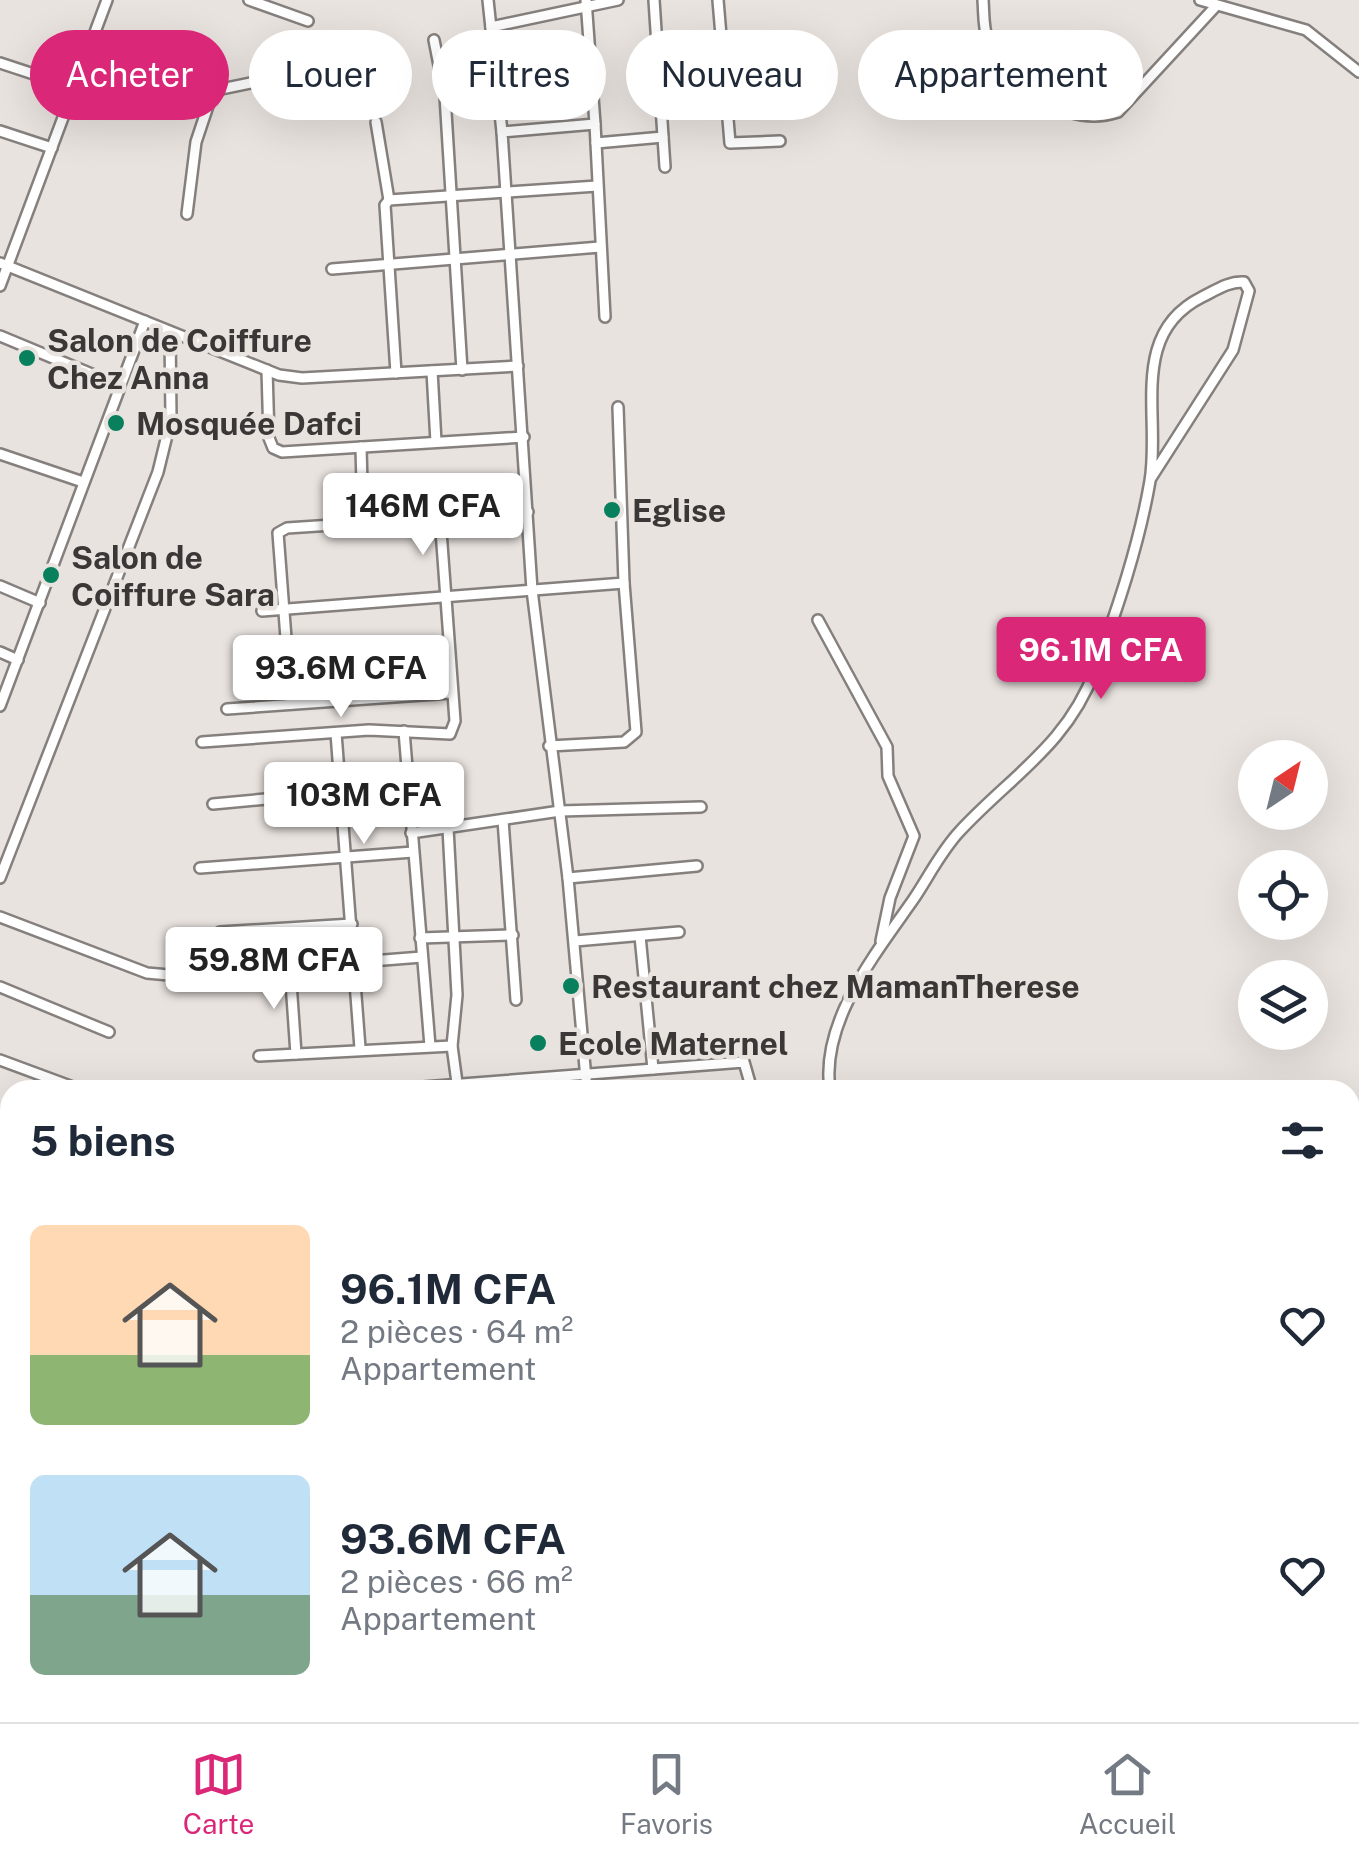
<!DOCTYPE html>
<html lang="fr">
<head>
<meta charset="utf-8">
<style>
  body { margin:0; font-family:"Public Sans",sans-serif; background:#f2f2f3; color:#1f2937; height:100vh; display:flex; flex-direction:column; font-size:38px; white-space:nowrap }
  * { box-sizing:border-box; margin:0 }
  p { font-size:32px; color:#747a83 }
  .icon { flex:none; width:55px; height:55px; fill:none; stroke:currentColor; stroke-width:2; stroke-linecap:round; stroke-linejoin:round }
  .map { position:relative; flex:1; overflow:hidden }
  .drawer { position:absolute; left:0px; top:1080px; width:1360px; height:642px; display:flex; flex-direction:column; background:#fff; border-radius:30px 30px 0 0; box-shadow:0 10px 40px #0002 }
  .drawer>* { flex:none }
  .banner { position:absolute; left:30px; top:30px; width:1300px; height:90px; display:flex; gap:20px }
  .needle { width:65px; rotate:35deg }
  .tools { position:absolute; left:1238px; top:740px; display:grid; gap:20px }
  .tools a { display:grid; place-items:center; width:90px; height:90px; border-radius:50%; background:#fff; box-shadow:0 10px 40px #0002; font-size:50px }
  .price { position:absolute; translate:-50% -85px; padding:0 22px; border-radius:10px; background:#fff; color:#222; font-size:32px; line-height:65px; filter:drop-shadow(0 2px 5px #0008) }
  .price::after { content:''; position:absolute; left:50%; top:60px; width:30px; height:22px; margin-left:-15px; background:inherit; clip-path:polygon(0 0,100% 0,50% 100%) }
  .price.active { background:#db2777; color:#fff }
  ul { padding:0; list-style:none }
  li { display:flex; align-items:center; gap:30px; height:250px; padding:0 30px }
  li span { display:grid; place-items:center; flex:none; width:280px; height:200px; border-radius:15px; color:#555 }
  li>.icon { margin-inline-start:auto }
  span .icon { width:120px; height:120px; fill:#fffc; stroke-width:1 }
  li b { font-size:42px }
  h2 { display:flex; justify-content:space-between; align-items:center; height:120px; padding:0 30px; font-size:42px }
  .tag { padding:0 35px; border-radius:45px; background:#fff; box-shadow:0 10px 40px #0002; font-size:35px; line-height:90px }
  .tag.active { background:#db2777; color:#fff }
  .tab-bar { display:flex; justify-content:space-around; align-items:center; height:140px; border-top:2px solid #e0e1e3; background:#fff; font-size:28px; color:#747a83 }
  .tab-bar a { display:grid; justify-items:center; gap:5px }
  .tab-bar .active { color:#db2777 }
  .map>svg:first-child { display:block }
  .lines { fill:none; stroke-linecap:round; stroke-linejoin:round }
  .street-casing { stroke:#85807d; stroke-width:14 }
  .primary-casing { stroke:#9d6291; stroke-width:19 }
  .street { stroke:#fff; stroke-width:9 }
  .primary { stroke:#e4afda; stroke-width:14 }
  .poi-dot { fill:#08805e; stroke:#e9e3df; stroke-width:4 }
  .labels { text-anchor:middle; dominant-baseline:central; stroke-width:9; stroke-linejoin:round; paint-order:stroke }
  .poi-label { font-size:32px; font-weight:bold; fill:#3a3736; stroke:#e9e3df; text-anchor:start }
</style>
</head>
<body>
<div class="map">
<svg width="1359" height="1722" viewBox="0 0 1359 1722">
  <rect width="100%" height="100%" fill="#e9e3df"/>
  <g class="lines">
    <defs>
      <g id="street">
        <polyline points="249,0 308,21"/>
        <polyline points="488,0 502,132"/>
        <polyline points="586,0 595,124 502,132 532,590 568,878 587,1090"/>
        <polyline points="654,0 665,167"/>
        <polyline points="718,0 730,143 780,141"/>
        <path d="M 983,0 C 984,12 983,29 988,40 C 1011,85 1066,129 1118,112 L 1215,7"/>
        <polyline points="1200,0 1306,30 1359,72"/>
        <polyline points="491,27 618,0"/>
        <polyline points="434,40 445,96 462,370"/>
        <polyline points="0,63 73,87"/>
        <polyline points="80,76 144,99 163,101 319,69"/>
        <polyline points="376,122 389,200"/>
        <polyline points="595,124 605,317"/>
        <polyline points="0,131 52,148"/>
        <polyline points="596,143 663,137"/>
        <polyline points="187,214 196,142 213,91"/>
        <polyline points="0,263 279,375 302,378 518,366"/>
        <polyline points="332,269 600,247"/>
        <polyline points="0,286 107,0"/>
        <polyline points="0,336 118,385"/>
        <polyline points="267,370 269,438 273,448 282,452 524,437"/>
        <polyline points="432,371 436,442"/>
        <polyline points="396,373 385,205 389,200 597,186"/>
        <polyline points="361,447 363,523"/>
        <polyline points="0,454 83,482"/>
        <polyline points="0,586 40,603"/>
        <polyline points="262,611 624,583 618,407"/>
        <polyline points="818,620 887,747 888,776 914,836 890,898 881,941"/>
        <polyline points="0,652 18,660"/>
        <polyline points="291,704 278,533 287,528 528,512"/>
        <polyline points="0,706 145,321"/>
        <polyline points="227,709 451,693"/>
        <polyline points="404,731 430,1046"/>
        <polyline points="336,733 360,1048"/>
        <polyline points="202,742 369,730 450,734 455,721 440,517"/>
        <polyline points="549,746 624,742 636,732 624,583"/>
        <polyline points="213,804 340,792"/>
        <polyline points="503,820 516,1000"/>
        <polyline points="448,828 457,995 452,1046 458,1090"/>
        <polyline points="411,833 560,811 701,807"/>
        <polyline points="200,868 413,852"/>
        <polyline points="0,878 158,472 171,419 170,332"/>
        <polyline points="568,878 697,866"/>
        <polyline points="0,917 147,973 180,976 422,957"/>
        <polyline points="220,932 352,924"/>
        <polyline points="640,936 653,1069"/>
        <polyline points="420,938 513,935"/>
        <polyline points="575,941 679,932"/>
        <polyline points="290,968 296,1054"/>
        <polyline points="0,987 109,1032"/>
        <polyline points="259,1056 452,1046"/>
        <polyline points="0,1060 81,1090"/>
        <polyline points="384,1090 744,1062 752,1090"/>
        <path d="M 830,1090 C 820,1022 876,953 913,900 C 928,878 941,851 960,831 C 1011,776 1067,745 1095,670 C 1117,610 1139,545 1150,481 C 1161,416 1128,334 1202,297 C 1216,290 1229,281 1244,282 L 1249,291 L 1233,350 L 1151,478"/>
        <polyline points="0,1129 10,1133"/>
        <polyline points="0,1211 10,1218"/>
        <polyline points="0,1297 10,1300"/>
        <polyline points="0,1394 10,1368"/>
        <polyline points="307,1712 308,1722"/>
        <polyline points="562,1712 564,1722"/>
        <polyline points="931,1712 934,1722"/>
        <polyline points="1049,1712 1051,1722"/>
        <polyline points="1134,1712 1135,1722"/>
        <polyline points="1256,1712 1257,1722"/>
        <polyline points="1332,1712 1333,1722"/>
        <polyline points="14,1722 18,1712"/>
        <polyline points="429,1722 470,1712"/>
        <polyline points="813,1722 873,1712"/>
      </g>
      <g id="primary">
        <polyline points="1350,1402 1359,1400"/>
        <polyline points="1350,1414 1359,1412"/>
        <polyline points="0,1504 10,1507"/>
        <polyline points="0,1518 10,1521"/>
      </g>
    </defs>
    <use href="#street" class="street-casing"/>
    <use href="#primary" class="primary-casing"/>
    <use href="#street" class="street"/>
    <use href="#primary" class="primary"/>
  </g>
  <g class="poi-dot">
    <circle cx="27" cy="358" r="10"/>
    <circle cx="116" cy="423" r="10"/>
    <circle cx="612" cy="510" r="10"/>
    <circle cx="51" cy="575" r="10"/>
    <circle cx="571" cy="986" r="10"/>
    <circle cx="538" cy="1043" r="10"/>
  </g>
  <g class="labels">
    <g class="poi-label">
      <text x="47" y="340">Salon de Coiffure<tspan x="47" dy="37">Chez Anna</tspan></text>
      <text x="136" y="423">Mosquée Dafci</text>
      <text x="632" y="510">Eglise</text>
      <text x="71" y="557">Salon de<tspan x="71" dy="37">Coiffure Sara</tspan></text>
      <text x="591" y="986">Restaurant chez MamanTherese</text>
      <text x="558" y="1043">Ecole Maternel</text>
    </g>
  </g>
</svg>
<div class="tools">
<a><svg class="needle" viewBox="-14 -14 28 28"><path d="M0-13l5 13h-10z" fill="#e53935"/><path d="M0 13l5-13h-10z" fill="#747a83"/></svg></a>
<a><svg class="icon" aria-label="locate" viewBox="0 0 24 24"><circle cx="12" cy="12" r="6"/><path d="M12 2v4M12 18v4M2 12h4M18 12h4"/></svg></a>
<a><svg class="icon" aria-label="layers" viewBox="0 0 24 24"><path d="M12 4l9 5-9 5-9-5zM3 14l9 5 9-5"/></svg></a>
</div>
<b class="price" style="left:423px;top:558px">146M CFA</b>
<b class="price active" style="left:1101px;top:702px">96.1M CFA</b>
<b class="price" style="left:341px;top:720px">93.6M CFA</b>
<b class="price" style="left:364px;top:847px">103M CFA</b>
<b class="price" style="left:274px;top:1012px">59.8M CFA</b>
<div class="banner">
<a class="tag active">Acheter</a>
<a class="tag">Louer</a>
<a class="tag">Filtres</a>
<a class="tag">Nouveau</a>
<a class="tag">Appartement</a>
</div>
<section class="drawer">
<h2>5 biens<svg class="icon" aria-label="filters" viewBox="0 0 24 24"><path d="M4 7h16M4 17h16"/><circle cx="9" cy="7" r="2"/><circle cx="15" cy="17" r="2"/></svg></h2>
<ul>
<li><span style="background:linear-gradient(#ffd9b3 65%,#8fb573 0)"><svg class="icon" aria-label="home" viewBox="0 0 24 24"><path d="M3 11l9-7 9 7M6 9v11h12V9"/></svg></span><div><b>96.1M CFA</b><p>2 pièces · 64 m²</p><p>Appartement</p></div><svg class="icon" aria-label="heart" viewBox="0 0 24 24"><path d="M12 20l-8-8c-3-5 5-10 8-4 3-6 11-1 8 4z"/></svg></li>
<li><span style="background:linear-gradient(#bfe0f5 60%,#7fa58c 0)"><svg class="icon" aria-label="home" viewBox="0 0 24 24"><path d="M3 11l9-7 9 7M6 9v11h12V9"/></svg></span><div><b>93.6M CFA</b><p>2 pièces · 66 m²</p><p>Appartement</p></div><svg class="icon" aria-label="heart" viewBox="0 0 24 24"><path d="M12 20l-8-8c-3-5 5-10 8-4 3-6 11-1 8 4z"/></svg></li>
</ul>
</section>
</div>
<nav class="tab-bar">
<a class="active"><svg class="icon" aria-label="map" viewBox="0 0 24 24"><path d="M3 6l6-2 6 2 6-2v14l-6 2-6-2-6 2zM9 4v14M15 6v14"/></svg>Carte</a>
<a><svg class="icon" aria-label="saved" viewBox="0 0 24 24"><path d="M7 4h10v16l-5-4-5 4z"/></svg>Favoris</a>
<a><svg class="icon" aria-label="home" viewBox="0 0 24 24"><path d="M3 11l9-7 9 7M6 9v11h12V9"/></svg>Accueil</a>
</nav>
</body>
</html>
